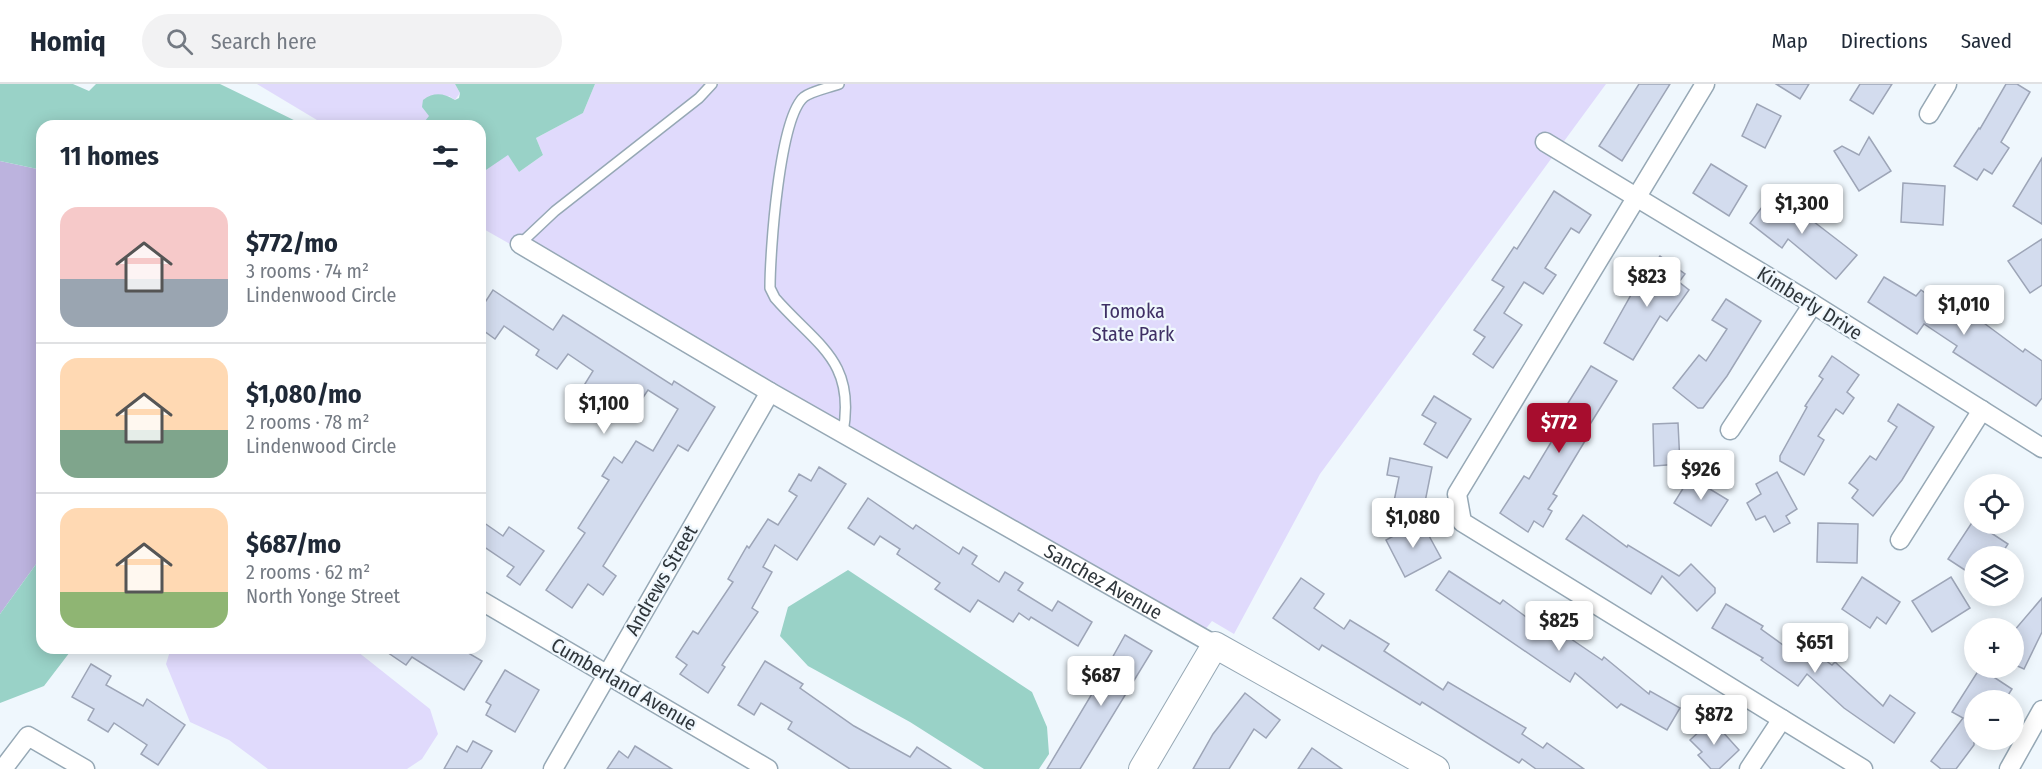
<!DOCTYPE html>
<html lang="en">
<head>
<meta charset="utf-8">
<style>
  body { margin:0; font-family:"Fira Sans Condensed",sans-serif; background:#f2f2f3; color:#1f2937; height:100vh; display:flex; flex-direction:column; font-size:22px; white-space:nowrap }
  * { box-sizing:border-box; margin:0 }
  p { font-size:20px; color:#747a83 }
  .icon { flex:none; width:33px; height:33px; fill:none; stroke:currentColor; stroke-width:2; stroke-linecap:round; stroke-linejoin:round }
  .map { position:relative; flex:1; overflow:hidden }
  .drawer { position:absolute; left:36px; top:36px; width:450px; height:534px; display:flex; flex-direction:column; background:#fff; border-radius:18px; box-shadow:0 3px 15px #0003 }
  .drawer>* { flex:none }
  .tools { position:absolute; left:1964px; top:390px; display:grid; gap:12px }
  .tools a { display:grid; place-items:center; width:60px; height:60px; border-radius:50%; background:#fff; box-shadow:0 3px 15px #0003; font-size:30px }
  .price { position:absolute; translate:-50% -51px; padding:0 14px; border-radius:6px; background:#fff; color:#222; font-size:20px; line-height:39px; filter:drop-shadow(0 2px 3px #0008) }
  .price::after { content:''; position:absolute; left:50%; top:36px; width:18px; height:14px; margin-left:-9px; background:inherit; clip-path:polygon(0 0,100% 0,50% 100%) }
  .price.current { background:#a70d2e; color:#fff }
  ul { padding:0; list-style:none }
  li { display:flex; align-items:center; gap:18px; height:150px; padding:0 24px }
  li+li { border-top:2px solid #e0e1e3 }
  li span { display:grid; place-items:center; flex:none; width:168px; height:120px; border-radius:18px; color:#555 }
  li>.icon { margin-inline-start:auto }
  span .icon { width:72px; height:72px; fill:#fffc; stroke-width:1 }
  li b { font-size:26px }
  h2 { display:flex; justify-content:space-between; align-items:center; height:72px; padding:0 24px; font-size:26px }
  header { display:flex; align-items:center; gap:36px; box-sizing:border-box; height:84px; padding:0 30px; background:#fff; border-bottom:2px solid #e0e1e3 }
  header strong { font-size:28px }
  nav { display:flex; gap:33px; margin-inline-start:auto; font-size:21px }
  .search { width:420px; height:54px; background:#f2f2f3; display:flex; align-items:center; gap:15px; box-sizing:border-box; padding:0 21px; border-radius:33px; color:#747a83; font-size:22px }
  .map>svg:first-child { display:block }
  .green { fill:#e0dafc }
  .forest { fill:#bcb3de }
  .water { fill:#99d2c7 }
  .building { fill:#d3dcee; stroke:#9da5b7; stroke-width:1.5 }
  .lines { fill:none; stroke-linecap:round; stroke-linejoin:round }
  .lane-casing { stroke:#96a8b5; stroke-width:12 }
  .street-casing { stroke:#96a8b5; stroke-width:21 }
  .secondary-casing { stroke:#96a8b5; stroke-width:28 }
  .lane { stroke:#fff; stroke-width:9 }
  .street { stroke:#fff; stroke-width:18 }
  .secondary { stroke:#fff; stroke-width:26 }
  .labels { text-anchor:middle; dominant-baseline:central; stroke-width:4.5; stroke-linejoin:round; paint-order:stroke }
  .street-label { font-size:20px; fill:#2f363b; stroke:#eff7fd }
  .park-label { font-size:20px; fill:#3f3065; stroke:#eff7fd }
</style>
</head>
<body>
<header>
<strong>Homiq</strong>
<div class="search"><svg class="icon" aria-label="search" viewBox="0 0 24 24"><circle cx="10" cy="10" r="6"/><path d="M15 15l6 6"/></svg>Search here</div>
<nav><a>Map</a><a>Directions</a><a>Saved</a></nav>
</header>
<div class="map">
<svg width="2042" height="685" viewBox="0 0 2042 685">
  <rect width="100%" height="100%" fill="#eff7fd"/>
  <g class="green">
    <polygon points="257,0 455,0 460,9 455,16 449,12 421,42 327,42"/>
    <polygon points="595,0 1606,0 1320,390 1234,550 1212,537 1200,552 480,143 480,90 490,81 508,70 519,88 543,71 536,54 583,29"/>
    <polygon points="171,564 353,564 430,625 438,650 422,675 407,685 268,685 229,656 190,638 166,580"/>
  </g>
  <polygon class="forest" points="0,77 42,86 42,472 0,530"/>
  <g class="water">
    <polygon points="0,0 73,0 89,7 96,0 220,0 306,42 42,42 42,86 0,77"/>
    <path d="M 455,0 L 595,0 L 583,29 L 536,54 L 543,71 L 519,88 L 508,71 L 480,90 L 480,42 L 421,42 L 429,32 L 422,23 L 423,16 C 434,8 443,9 455,16 L 459,14 L 460,9 Z"/>
    <polygon points="42,472 42,564 73,564 44,602 0,619 0,530"/>
    <polygon points="848,486 1032,608 1047,643 1049,670 1039,685 984,685 910,638 808,582 780,552 788,523"/>
  </g>
  <g class="building">
    <polygon points="1639,0 1670,0 1622,77 1599,62"/>
    <polygon points="1776,0 1809,0 1800,15"/>
    <polygon points="1860,0 1892,0 1873,30 1850,16"/>
    <polygon points="2006,0 2017,0 2030,8 2001,58 2009,64 1992,90 1984,85 1977,96 1954,82 1979,44 1980,45"/>
    <polygon points="1757,20 1781,32 1765,64 1742,52"/>
    <polygon points="1869,53 1891,87 1859,107 1834,67 1842,62 1859,71"/>
    <polygon points="2042,74 2042,140 2013,122"/>
    <polygon points="1711,80 1747,102 1729,132 1693,109"/>
    <polygon points="1903,99 1945,102 1943,141 1901,138"/>
    <polygon points="1554,107 1591,131 1579,149 1571,144 1545,184 1556,191 1543,210 1524,198 1504,229 1522,241 1493,284 1473,270 1485,253 1474,246 1504,203 1492,196 1514,163 1517,165"/>
    <polygon points="1774,107 1857,171 1836,195 1788,155 1782,164 1750,139"/>
    <polygon points="2042,155 2042,201 2030,209 2008,177"/>
    <polygon points="1660,172 1685,190 1679,198 1689,206 1667,237 1660,232 1633,276 1604,259 1631,211"/>
    <polygon points="1884,193 1916,212 1921,206 1928,211 1934,202 2023,268 2025,265 2042,277 2042,314 2036,322 1953,268 1957,262 1924,240 1917,250 1868,218"/>
    <polygon points="493,206 553,246 563,231 672,301 674,297 715,323 688,367 678,361 603,482 616,492 603,511 588,500 572,524 546,506 585,449 578,444 609,396 602,392 614,373 622,379 636,357 653,367 678,325 648,306 630,333 583,303 593,287 568,270 557,285 536,271 539,266 504,242 495,255 480,244 480,226"/>
    <polygon points="1726,215 1761,237 1727,292 1703,324 1698,324 1673,304 1699,271 1706,277 1727,245 1712,236"/>
    <polygon points="1832,272 1859,291 1847,308 1854,314 1843,330 1836,325 1818,352 1824,356 1804,391 1780,377 1780,372 1807,323 1805,322 1823,295 1819,292"/>
    <polygon points="1591,282 1617,297 1584,350 1588,352 1553,410 1557,412 1548,425 1552,427 1543,443 1534,437 1528,448 1500,429 1524,392 1529,395 1573,322 1568,319"/>
    <polygon points="1434,312 1471,335 1447,374 1424,360 1436,339 1422,331"/>
    <polygon points="1898,320 1934,343 1902,396 1873,432 1852,414 1858,406 1849,399 1870,372 1876,376 1897,343 1888,337"/>
    <polygon points="1678,339 1680,380 1654,382 1653,340"/>
    <polygon points="1390,374 1432,383 1423,428 1393,422 1399,393 1387,391"/>
    <polygon points="819,383 846,400 797,476 775,461 763,483 772,488 752,524 758,528 722,581 725,583 708,609 680,590 687,581 676,573 693,547 698,550 733,498 728,495 747,462 749,464 768,435 778,441 797,412 789,407 799,390 811,397"/>
    <polygon points="1777,388 1797,425 1786,432 1790,439 1774,448 1765,432 1756,436 1747,419 1761,410 1756,400"/>
    <polygon points="1690,393 1728,416 1711,442 1674,419"/>
    <polygon points="868,414 913,445 916,441 959,470 963,463 977,472 972,480 999,498 1005,488 1023,499 1018,506 1052,527 1058,517 1092,538 1078,562 1031,533 1029,536 1019,529 1013,538 978,516 970,528 935,505 940,499 897,470 900,465 880,452 874,461 848,444"/>
    <polygon points="1583,431 1627,463 1628,461 1679,492 1691,480 1715,504 1715,509 1697,527 1662,492 1651,510 1566,455"/>
    <polygon points="480,436 503,452 509,443 544,467 520,501 507,492 514,483 480,460"/>
    <polygon points="1421,437 1441,474 1405,493 1386,456"/>
    <polygon points="1973,437 2008,460 2000,472 1974,472 1974,492 1948,475"/>
    <polygon points="1818,439 1858,440 1857,479 1817,478"/>
    <polygon points="1449,487 1500,520 1503,516 1548,549 1552,542 1602,576 1604,573 1649,610 1650,607 1680,624 1667,646 1621,620 1617,624 1575,589 1570,598 1436,506"/>
    <polygon points="1862,493 1900,518 1886,540 1877,533 1870,544 1842,525"/>
    <polygon points="1951,493 1970,524 1932,548 1912,517"/>
    <polygon points="1301,494 1324,510 1314,524 1344,545 1350,536 1389,560 1384,567 1443,606 1448,598 1526,644 1522,650 1543,664 1547,659 1584,685 1536,685 1522,675 1519,679 1422,618 1420,621 1322,561 1319,566 1273,534"/>
    <polygon points="2042,514 2042,548 2024,585 2013,580 2013,548"/>
    <polygon points="1726,520 1763,542 1761,545 1790,566 1797,556 1832,581 1835,578 1883,622 1890,611 1915,629 1894,659 1844,624 1807,590 1798,602 1761,576 1763,574 1712,544"/>
    <polygon points="1125,551 1152,567 1080,685 1047,685 1093,608 1098,611 1119,581 1111,576"/>
    <polygon points="381,564 460,564 482,577 464,606 412,573 406,581"/>
    <polygon points="765,577 803,600 800,604 854,642 910,673 917,663 951,685 850,685 788,645 792,638 761,619 754,631 738,621"/>
    <polygon points="91,580 111,592 106,601 143,622 147,615 185,641 158,681 141,670 147,661 114,639 108,648 88,636 94,625 72,613"/>
    <polygon points="1980,584 2012,605 2005,616 1974,616 1974,661 1956,685 1941,685 1931,677 1963,634 1952,628"/>
    <polygon points="505,586 539,606 515,648 486,631 491,621 486,618"/>
    <polygon points="1245,609 1280,636 1266,654 1254,645 1229,685 1193,685 1213,650"/>
    <polygon points="1712,636 1739,666 1719,685 1711,685 1698,671 1702,668 1690,656"/>
    <polygon points="473,657 492,667 481,685 444,685 457,662 467,668"/>
    <polygon points="635,662 672,685 607,685 619,667 628,674"/>
    <polygon points="1312,664 1342,685 1298,685"/>
  </g>
  <g class="lines">
    <defs>
      <g id="lane">
        <path d="M 839,0 C 828,4 812,7 804,13 C 779,34 770,169 770,204 L 775,214 C 817,262 856,276 843,349"/>
        <polyline points="520,160 555,127 699,14 712,0"/>
      </g>
      <g id="street">
        <polyline points="1705,0 1457,410 1462,438 1863,685"/>
        <polyline points="1929,30 1947,0"/>
        <polyline points="1545,58 1813,220 2042,364"/>
        <path id="s1" d="M 520,160 L 770,308 L 1215,561"/>
        <polyline points="1730,346 1813,220"/>
        <polyline points="1900,456 1982,326"/>
        <polyline points="480,516 768,685"/>
        <polyline points="3,685 28,652 85,685"/>
        <polyline points="553,685 770,308"/>
        <polyline points="1749,685 1782,635"/>
        <polyline points="2009,685 2042,626"/>
      </g>
      <polyline id="secondary" points="1142,685 1215,561 1436,685"/>
    </defs>
    <use href="#lane" class="lane-casing"/>
    <use href="#street" class="street-casing"/>
    <use href="#secondary" class="secondary-casing"/>
    <use href="#lane" class="lane"/>
    <use href="#street" class="street"/>
    <use href="#secondary" class="secondary"/>
  </g>
  <g class="labels">
    <g class="street-label">
      <text transform="translate(1810 219) rotate(32)">Kimberly Drive</text>
      <text transform="translate(661 496) rotate(-60)">Andrews Street</text>
      <text stroke="none"><textPath href="#s1" startOffset="674">Sanchez Avenue</textPath></text>
      <text transform="translate(624 600) rotate(30)">Cumberland Avenue</text>
    </g>
    <g class="park-label">
      <text x="1133" y="227">Tomoka<tspan x="1133" dy="23">State Park</tspan></text>
    </g>
  </g>
</svg>
<div class="tools">
<a><svg class="icon" aria-label="locate" viewBox="0 0 24 24"><circle cx="12" cy="12" r="6"/><path d="M12 2v4M12 18v4M2 12h4M18 12h4"/></svg></a>
<a><svg class="icon" aria-label="layers" viewBox="0 0 24 24"><path d="M12 4l9 5-9 5-9-5zM3 14l9 5 9-5"/></svg></a>
<a>+</a>
<a>−</a>
</div>
<b class="price" style="left:1802px;top:151px">$1,300</b>
<b class="price" style="left:1647px;top:224px">$823</b>
<b class="price" style="left:1964px;top:252px">$1,010</b>
<b class="price" style="left:604px;top:351px">$1,100</b>
<b class="price current" style="left:1559px;top:370px">$772</b>
<b class="price" style="left:1701px;top:417px">$926</b>
<b class="price" style="left:1413px;top:465px">$1,080</b>
<b class="price" style="left:1559px;top:568px">$825</b>
<b class="price" style="left:1815px;top:590px">$651</b>
<b class="price" style="left:1101px;top:623px">$687</b>
<b class="price" style="left:1714px;top:662px">$872</b>
<section class="drawer">
<h2>11 homes<svg class="icon" aria-label="filters" viewBox="0 0 24 24"><path d="M4 7h16M4 17h16"/><circle cx="9" cy="7" r="2"/><circle cx="15" cy="17" r="2"/></svg></h2>
<ul>
<li><span style="background:linear-gradient(#f6c9c9 60%,#9aa5b1 0)"><svg class="icon" aria-label="home" viewBox="0 0 24 24"><path d="M3 11l9-7 9 7M6 9v11h12V9"/></svg></span><div><b>$772/mo</b><p>3 rooms · 74 m²</p><p>Lindenwood Circle</p></div></li>
<li><span style="background:linear-gradient(#ffd9b3 60%,#7fa58c 0)"><svg class="icon" aria-label="home" viewBox="0 0 24 24"><path d="M3 11l9-7 9 7M6 9v11h12V9"/></svg></span><div><b>$1,080/mo</b><p>2 rooms · 78 m²</p><p>Lindenwood Circle</p></div></li>
<li><span style="background:linear-gradient(#ffd9b3 70%,#8fb573 0)"><svg class="icon" aria-label="home" viewBox="0 0 24 24"><path d="M3 11l9-7 9 7M6 9v11h12V9"/></svg></span><div><b>$687/mo</b><p>2 rooms · 62 m²</p><p>North Yonge Street</p></div></li>
</ul>
</section>
</div>
</body>
</html>
